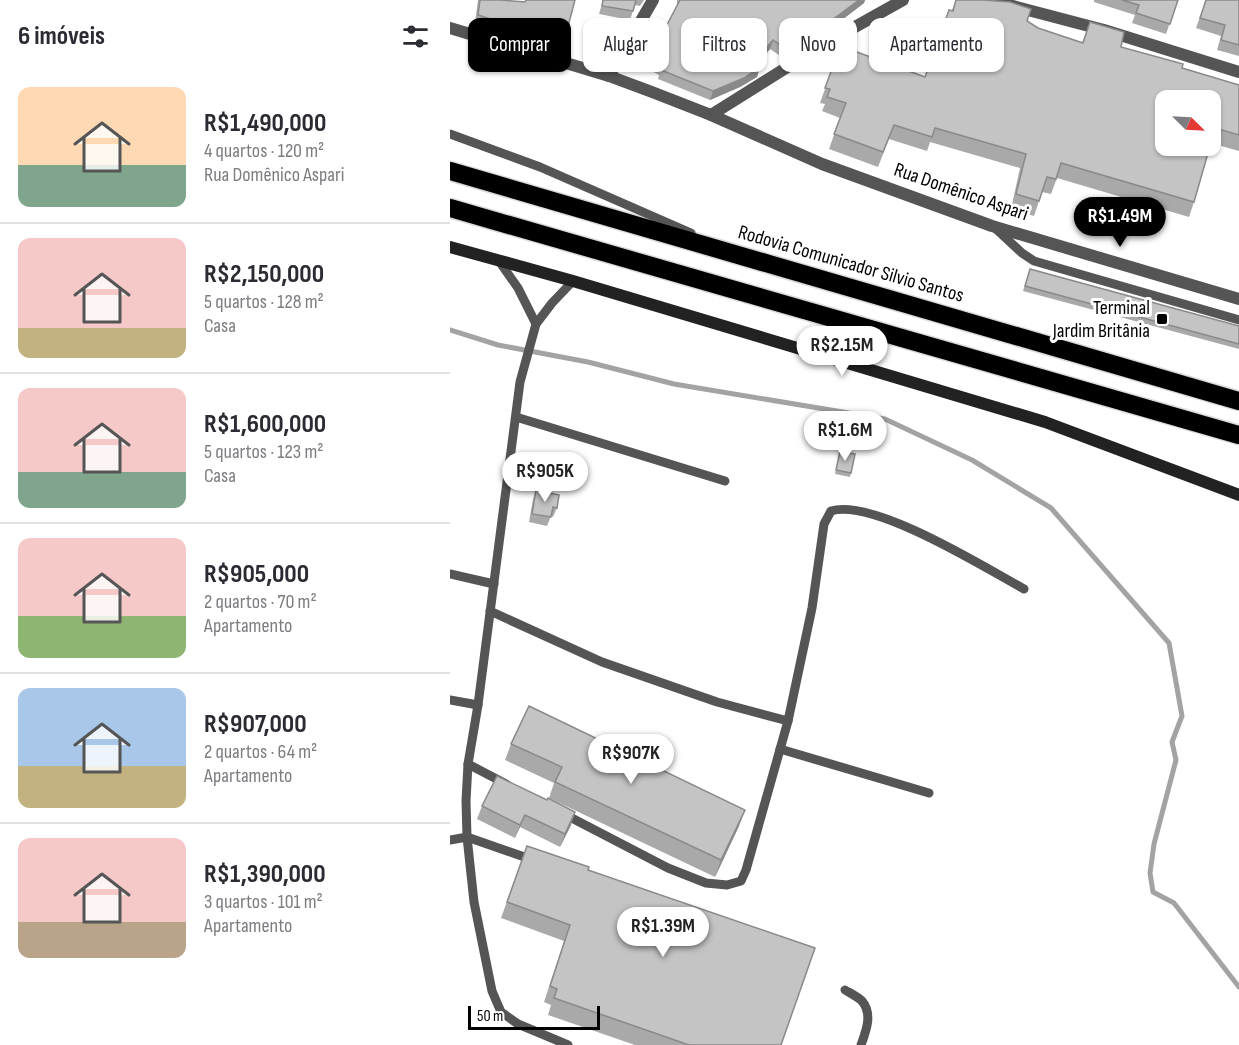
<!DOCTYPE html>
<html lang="pt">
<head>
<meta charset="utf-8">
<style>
  body { margin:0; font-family:"Sofia Sans Condensed",sans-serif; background:#f2f2f3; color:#2b2b33; height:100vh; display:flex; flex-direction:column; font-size:22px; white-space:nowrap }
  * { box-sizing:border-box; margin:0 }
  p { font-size:20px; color:#7c7c81 }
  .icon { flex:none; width:33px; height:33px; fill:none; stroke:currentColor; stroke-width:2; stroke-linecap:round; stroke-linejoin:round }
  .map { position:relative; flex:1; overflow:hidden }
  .drawer { display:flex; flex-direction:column; background:#fff; width:450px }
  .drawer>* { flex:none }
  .banner { position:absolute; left:18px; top:18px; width:570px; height:54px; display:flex; gap:12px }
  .needle { width:39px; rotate:114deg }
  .tools { position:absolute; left:705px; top:90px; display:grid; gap:12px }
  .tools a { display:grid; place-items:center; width:66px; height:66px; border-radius:12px; background:#fff; box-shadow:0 2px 4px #0004; font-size:30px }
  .scale { position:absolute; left:18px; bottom:15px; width:132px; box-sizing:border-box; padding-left:6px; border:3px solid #000; border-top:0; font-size:16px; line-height:21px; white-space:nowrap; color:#000; -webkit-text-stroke:4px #fff; paint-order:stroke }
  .price { position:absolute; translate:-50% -51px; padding:0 14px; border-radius:21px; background:#fff; color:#222; font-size:20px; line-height:39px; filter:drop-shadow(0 2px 3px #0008) }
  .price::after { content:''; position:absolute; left:50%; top:36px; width:18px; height:14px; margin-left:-9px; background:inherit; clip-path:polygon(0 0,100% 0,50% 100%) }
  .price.active { background:#000; color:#fff }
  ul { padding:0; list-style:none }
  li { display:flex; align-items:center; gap:18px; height:150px; padding:0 18px }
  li+li { border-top:2px solid #e1e1e2 }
  li span { display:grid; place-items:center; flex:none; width:168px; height:120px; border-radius:12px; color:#555 }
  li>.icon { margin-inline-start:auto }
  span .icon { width:72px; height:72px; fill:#fffc; stroke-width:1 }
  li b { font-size:26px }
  h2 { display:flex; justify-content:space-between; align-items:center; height:72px; padding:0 18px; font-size:26px }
  .chip { padding:0 21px; border-radius:12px; background:#fff; box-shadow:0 2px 4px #0004; font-size:21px; line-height:54px }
  .chip.active { background:#000; color:#fff }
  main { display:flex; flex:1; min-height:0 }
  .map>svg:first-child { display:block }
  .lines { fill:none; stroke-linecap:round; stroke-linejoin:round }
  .stream { stroke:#a3a3a3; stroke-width:5 }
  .motorway-casing { stroke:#dbdbdb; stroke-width:21 }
  .service { stroke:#555; stroke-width:9 }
  .minor { stroke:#555; stroke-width:12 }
  .secondary { stroke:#222; stroke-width:12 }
  .motorway { stroke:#000; stroke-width:18 }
  .wall { fill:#a9a9a9 }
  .shaded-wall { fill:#898989 }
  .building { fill:#c4c4c4; stroke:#898989; stroke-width:1.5 }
  .poi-dot { fill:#000; stroke:#fff; stroke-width:2 }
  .labels { text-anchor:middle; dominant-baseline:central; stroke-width:6; stroke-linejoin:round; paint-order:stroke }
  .street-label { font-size:20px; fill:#000; stroke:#fff }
  .poi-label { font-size:20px; fill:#000; stroke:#fff; text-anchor:end }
</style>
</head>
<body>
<main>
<section class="drawer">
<h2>6 imóveis<svg class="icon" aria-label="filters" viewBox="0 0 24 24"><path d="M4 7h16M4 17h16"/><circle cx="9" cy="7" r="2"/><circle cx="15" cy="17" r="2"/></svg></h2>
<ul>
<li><span style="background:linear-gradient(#ffd9b3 65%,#7fa58c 0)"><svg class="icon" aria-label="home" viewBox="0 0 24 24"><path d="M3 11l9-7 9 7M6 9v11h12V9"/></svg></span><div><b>R$1,490,000</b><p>4 quartos · 120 m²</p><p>Rua Domênico Aspari</p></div></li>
<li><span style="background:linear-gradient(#f6c9c9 75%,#c2b280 0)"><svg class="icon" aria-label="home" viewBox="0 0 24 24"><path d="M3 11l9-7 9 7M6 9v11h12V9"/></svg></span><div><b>R$2,150,000</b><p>5 quartos · 128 m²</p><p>Casa</p></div></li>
<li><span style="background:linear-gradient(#f6c9c9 70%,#7fa58c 0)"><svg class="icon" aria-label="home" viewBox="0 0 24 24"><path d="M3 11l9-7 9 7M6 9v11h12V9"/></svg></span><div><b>R$1,600,000</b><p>5 quartos · 123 m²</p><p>Casa</p></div></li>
<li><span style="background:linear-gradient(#f6c9c9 65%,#8fb573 0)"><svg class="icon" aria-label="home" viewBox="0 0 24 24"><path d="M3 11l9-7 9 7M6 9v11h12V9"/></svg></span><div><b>R$905,000</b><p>2 quartos · 70 m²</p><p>Apartamento</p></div></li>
<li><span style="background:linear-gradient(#a9c7e8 65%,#c2b280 0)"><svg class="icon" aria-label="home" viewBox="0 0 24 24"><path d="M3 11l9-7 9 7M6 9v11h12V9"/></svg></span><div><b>R$907,000</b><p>2 quartos · 64 m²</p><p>Apartamento</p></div></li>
<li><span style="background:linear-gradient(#f6c9c9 70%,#b9a48a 0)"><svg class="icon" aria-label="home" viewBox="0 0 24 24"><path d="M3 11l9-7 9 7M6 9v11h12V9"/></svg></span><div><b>R$1,390,000</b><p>3 quartos · 101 m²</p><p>Apartamento</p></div></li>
</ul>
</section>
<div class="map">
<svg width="789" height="1045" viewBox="0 0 789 1045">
  <rect width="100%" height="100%" fill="#fff"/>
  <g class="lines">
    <polyline class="stream" points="0,330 48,345 138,362 224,384 435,419 522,460 601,508 719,643 732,716 722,742 726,760 704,844 700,873 703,892 724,903 789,987"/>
    <defs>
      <g id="motorway">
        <polyline points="0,171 789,401"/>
        <polyline points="0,208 789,435"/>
      </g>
    </defs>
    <use href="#motorway" class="motorway-casing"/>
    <g class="service">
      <polyline points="0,134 90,167 241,233"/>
      <polyline points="545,228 572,253 584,261 789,320"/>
      <polyline points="49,261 68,288 86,324"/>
      <polyline points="66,417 275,481"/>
      <polyline points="0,574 44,584"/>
      <path d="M 40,611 L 152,662 L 267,702 L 338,721 L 362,608 L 374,524 L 381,511 C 423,498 534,567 574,589"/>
      <polyline points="0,700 28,705"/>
      <polyline points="330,749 479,793"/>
      <polyline points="18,764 56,784"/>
      <polyline points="114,814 218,868 256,883 277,885 291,881 296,870 338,721"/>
      <polyline points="0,840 17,837 83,860"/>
      <path d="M 395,990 C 400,993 408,997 412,1001 C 423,1014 416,1031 411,1045"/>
      <polyline points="118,1045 68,1024 51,1012 42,991 24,902 17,837 16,801 18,764 28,705 70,382 86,324 102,303 123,281"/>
    </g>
    <g class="minor">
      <polyline points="540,0 654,30 789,72"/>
      <polyline points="0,28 159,76 202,92 261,115 372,164 542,226 789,299"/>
      <polyline points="159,76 203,0"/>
      <polyline points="261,115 371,46 453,0"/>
    </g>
    <polyline class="secondary" points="0,247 123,281 595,422 789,495"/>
    <use href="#motorway" class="motorway"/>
  </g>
  <g class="wall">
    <polygon points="28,0 51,0 116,34 113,42 108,41 106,44 75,39 25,23"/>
    <polygon points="153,0 194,0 190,6 185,5 180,20 149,14"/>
    <polygon points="227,0 415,0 414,3 371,36 369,34 335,59 320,49 307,65 310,67 307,77 290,87 260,100 208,79 209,75 196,68 199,59 227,6"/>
    <polygon points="506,0 577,21 588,28 632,43 640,22 671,47 732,68 789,85 789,151 761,143 744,202 739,217 607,178 601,194 592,192 584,216 561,209 570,168 480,142 477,151 439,139 428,167 379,149 390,118 372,111 375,104 370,103 383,66 388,68 475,77"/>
    <polygon points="644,0 728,0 716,34 682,23 685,15 644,2"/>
    <polygon points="756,0 789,0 789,56 767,50 771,36 746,28"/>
    <polygon points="580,269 789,326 789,349 573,291"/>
    <polygon points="390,451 401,473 400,477 385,474"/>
    <polygon points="86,490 107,508 103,517 101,516 97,526 79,522 83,499"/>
    <polygon points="61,744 289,826 265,877 99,798 104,783 55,760"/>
    <polygon points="97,800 121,825 110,847 70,827 65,838 27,819 32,806"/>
    <polygon points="77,846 138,870 331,1045 185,1045 98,1015 101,1005 94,1002 114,941 51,918"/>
  </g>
  <g class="shaded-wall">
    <polygon points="409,0 415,0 414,3 371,36 374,26"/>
    <polygon points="372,24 369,34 335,59 338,50"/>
    <polygon points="323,40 320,49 301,72 304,62"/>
    <polygon points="310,67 307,77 290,87 260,100 263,91"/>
    <polygon points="295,810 289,826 265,877 271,860"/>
    <polygon points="125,812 121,825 110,847 115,834"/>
    <polygon points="75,815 70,827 65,838 70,825"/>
  </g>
  <g class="building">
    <polygon points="30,0 51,0 75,2 76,0 125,0 116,34 110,32 110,36 78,31 28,15"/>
    <polygon points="153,0 186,0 183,11 152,6"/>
    <polygon points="230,0 409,0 374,26 372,24 338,50 323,40 304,62 310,67 294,78 263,91 211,70 213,66 199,59"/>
    <polygon points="506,0 534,0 560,2 581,9 577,21 588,28 633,43 640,22 674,32 671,47 733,64 732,68 789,85 789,135 765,128 760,145 760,100 716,100 716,146 760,146 744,202 611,163 606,179 597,177 589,201 566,194 576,154 485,128 482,137 444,125 433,152 384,134 396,103 377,97 380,89 375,88 383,66 388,68 396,48 475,77 499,10 503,11"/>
    <polygon points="672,0 728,0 720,24 686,13 689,5"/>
    <polygon points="756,0 789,0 789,45 771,40 775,25 750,18"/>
    <polygon points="580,269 789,326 789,344 575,286"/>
    <polygon points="390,451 405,454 401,473 386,470"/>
    <polygon points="86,490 109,495 107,508 103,507 101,517 82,514"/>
    <polygon points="79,706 295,810 271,860 105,782 112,767 61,744"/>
    <polygon points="47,776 97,800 98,798 125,812 115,834 75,815 70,825 32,806"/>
    <polygon points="77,846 139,867 138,870 365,948 331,1045 239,1045 104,998 107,989 100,986 120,925 57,902"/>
  </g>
  <rect class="poi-dot" x="706" y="313" width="12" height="12" rx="3"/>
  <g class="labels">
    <g class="street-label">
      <text transform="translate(511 192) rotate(19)">Rua Domênico Aspari</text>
      <text transform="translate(401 264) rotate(16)">Rodovia Comunicador Silvio Santos</text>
    </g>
    <g class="poi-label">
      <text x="700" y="308">Terminal<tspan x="700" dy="23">Jardim Britânia</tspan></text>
    </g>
  </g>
</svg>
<div class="tools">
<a><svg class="needle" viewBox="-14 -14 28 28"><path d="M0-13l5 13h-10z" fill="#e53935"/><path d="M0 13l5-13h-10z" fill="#7c7c81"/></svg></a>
</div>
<div class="scale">50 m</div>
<b class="price active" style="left:670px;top:248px">R$1.49M</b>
<b class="price" style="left:392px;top:377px">R$2.15M</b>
<b class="price" style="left:395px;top:462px">R$1.6M</b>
<b class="price" style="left:95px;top:503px">R$905K</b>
<b class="price" style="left:181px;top:785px">R$907K</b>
<b class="price" style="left:213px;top:958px">R$1.39M</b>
<div class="banner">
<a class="chip active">Comprar</a>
<a class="chip">Alugar</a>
<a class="chip">Filtros</a>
<a class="chip">Novo</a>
<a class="chip">Apartamento</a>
</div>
</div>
</main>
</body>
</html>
